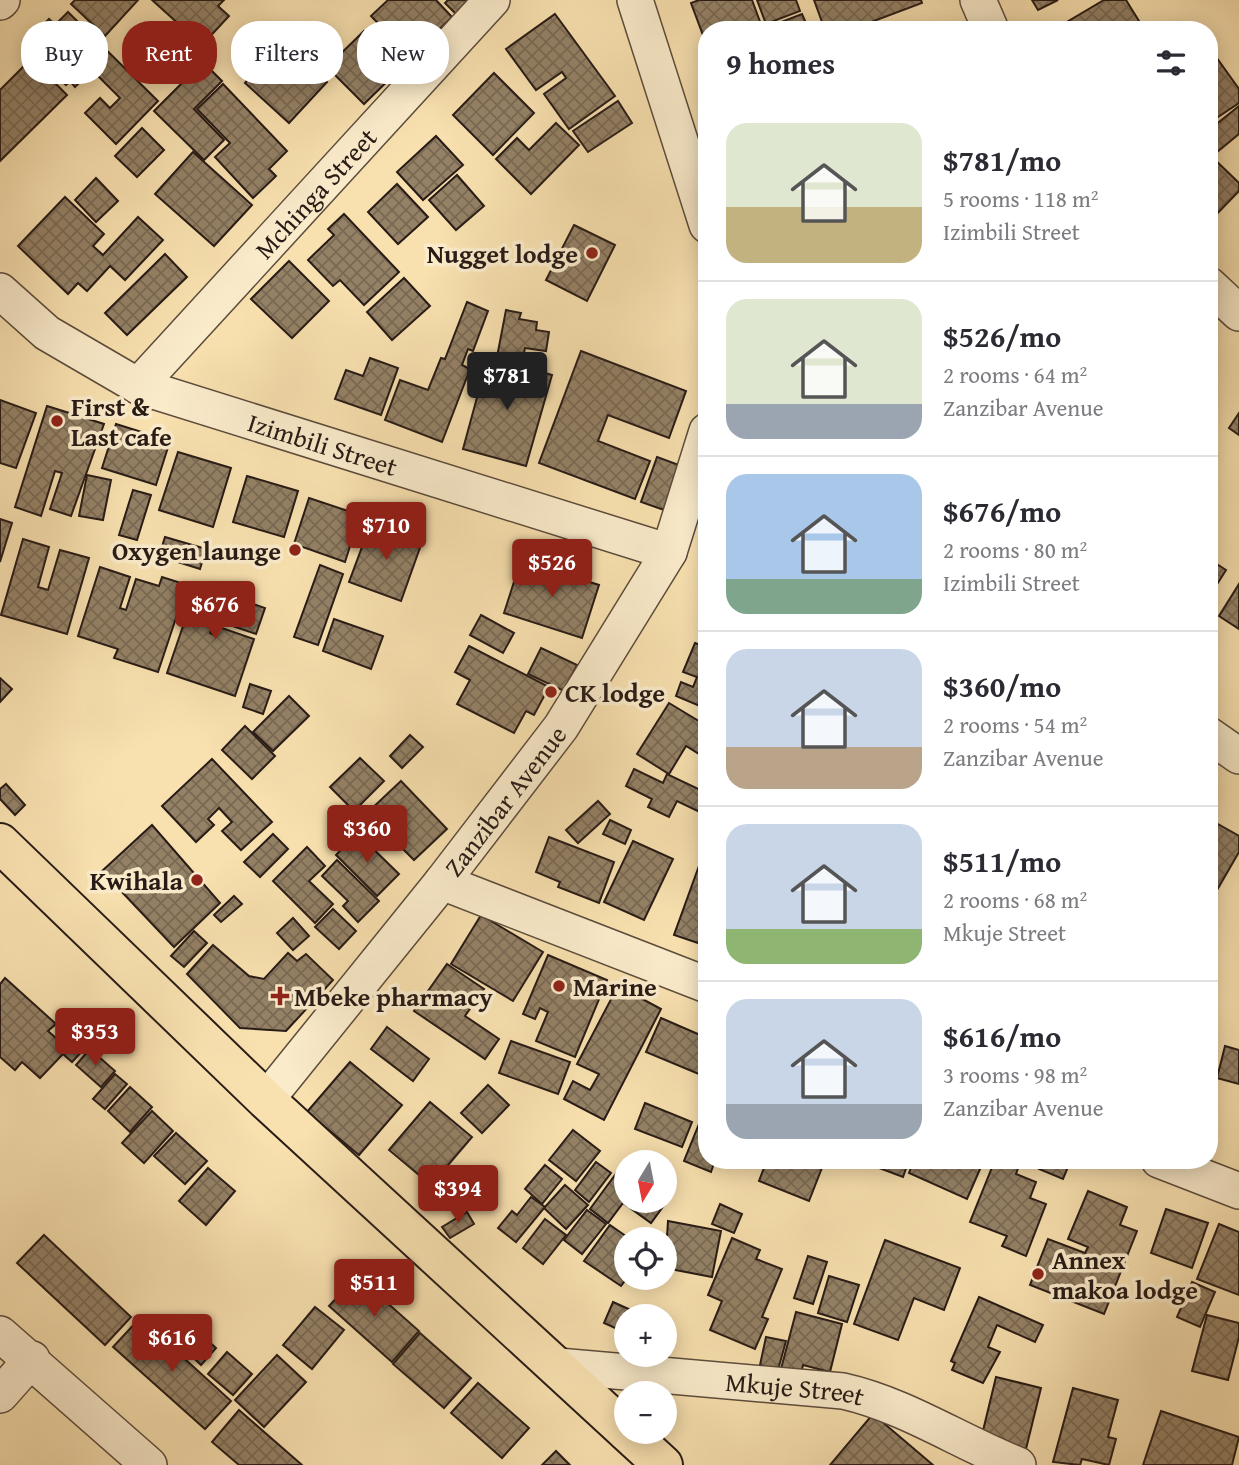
<!DOCTYPE html>
<html lang="en">
<head>
<meta charset="utf-8">
<style>
  body { margin:0; font-family:"Gentium Book Plus",serif; background:#f2f2f3; color:#2b2b33; height:100vh; display:flex; flex-direction:column; font-size:26px; white-space:nowrap }
  * { box-sizing:border-box; margin:0 }
  p { font-size:23px; color:#7c7c81 }
  .icon { flex:none; width:38px; height:38px; fill:none; stroke:currentColor; stroke-width:2; stroke-linecap:round; stroke-linejoin:round }
  .map { position:relative; flex:1; overflow:hidden }
  .panel { position:absolute; left:698px; top:21px; width:520px; height:1148px; display:flex; flex-direction:column; background:#fff; border-radius:28px; box-shadow:0 4px 18px #0003 }
  .panel>* { flex:none }
  .hud { position:absolute; left:21px; top:21px; width:572px; height:63px; display:flex; gap:14px }
  .needle { width:46px; rotate:190deg }
  .buttons { position:absolute; left:614px; top:1150px; display:grid; gap:14px }
  .buttons a { display:grid; place-items:center; width:63px; height:63px; border-radius:50%; background:#fff; box-shadow:0 4px 18px #0003; font-size:35px }
  .price { position:absolute; translate:-50% -60px; padding:0 16px; border-radius:7px; background:#8f2418; color:#fff; font-size:23px; line-height:46px; filter:drop-shadow(0 2px 4px #0008) }
  .price::after { content:''; position:absolute; left:50%; top:42px; width:21px; height:16px; margin-left:-10px; background:inherit; clip-path:polygon(0 0,100% 0,50% 100%) }
  .price.current { background:#222; color:#fff }
  ul { padding:0; list-style:none }
  li { display:flex; align-items:center; gap:21px; height:175px; padding:0 28px }
  li+li { border-top:2px solid #e1e1e2 }
  li span { display:grid; place-items:center; flex:none; width:196px; height:140px; border-radius:21px; color:#555 }
  li>.icon { margin-inline-start:auto }
  span .icon { width:84px; height:84px; fill:#fffc; stroke-width:1 }
  li b { font-size:30px }
  h2 { display:flex; justify-content:space-between; align-items:center; height:84px; padding:0 28px; font-size:30px }
  .chip { padding:0 24px; border-radius:28px; background:#fff; box-shadow:0 4px 18px #0003; font-size:24px; line-height:63px }
  .chip.current { background:#8f2418; color:#fff }
  .map>svg:first-child { display:block }
  .building { fill:url(#building-cross-hatch); stroke:#281b16; stroke-width:2 }
  .lines { fill:none; stroke-linecap:round; stroke-linejoin:round }
  .minor-casing { stroke:#5c4c3c; stroke-width:38 }
  .major-casing { stroke:#281b16; stroke-width:42 }
  .minor { stroke:#faebcb; stroke-width:35 }
  .major { stroke:#f8e0af; stroke-width:38 }
  .poi-dot { fill:#8f2418; stroke:#faebcb; stroke-width:2.5 }
  .labels { text-anchor:middle; dominant-baseline:central; stroke-width:7; stroke-linejoin:round; paint-order:stroke }
  .street-label { font-size:26px; fill:#281b16; stroke:#faebcb }
  .poi-label { font-size:26px; font-weight:bold; fill:#281b16; stroke:#faebcb; text-anchor:start }
</style>
</head>
<body>
<div class="map">
<svg width="1239" height="1465" viewBox="0 0 1239 1465">
  <defs>
    <pattern id="building-cross-hatch" width="8" height="8" patternUnits="userSpaceOnUse" patternTransform="scale(1.75)"><rect width="8" height="8" fill="#948166"/><path d="M0 0l8 8M0 8l8-8" fill="none" stroke="#796953"/></pattern>
  </defs>
  <rect width="100%" height="100%" fill="#f8e0af"/>
  <filter id="stains"><feTurbulence type="fractalNoise" baseFrequency=".00286" numOctaves="4"/><feColorMatrix values="0 0 0 0 .2 0 0 0 0 .09 0 0 0 0 .02 0 0 0 .5 -.17"/></filter>
  <radialGradient id="worn" r=".72"><stop offset=".6" stop-color="#630" stop-opacity="0"/><stop offset="1" stop-color="#630" stop-opacity=".3"/></radialGradient>
  <g class="building">
    <polygon points="75,0 138,0 105,36 71,4"/>
    <polygon points="152,0 224,0 218,6 229,16 202,45"/>
    <polygon points="388,0 436,0 452,17 411,57 371,16"/>
    <polygon points="448,0 479,0 460,18 445,3"/>
    <polygon points="699,0 752,0 763,30 707,30 707,46 691,3"/>
    <polygon points="757,0 796,0 800,11 766,24"/>
    <polygon points="814,0 921,0 922,3 850,30 825,30"/>
    <polygon points="1032,0 1058,0 1038,10"/>
    <polygon points="1104,0 1126,0 1139,21 1128,30 1063,30 1060,26"/>
    <polygon points="68,12 158,101 116,144 85,113 100,98 110,108 120,98 92,70 75,87 70,81 66,85 24,44 49,19 55,25"/>
    <polygon points="555,14 615,96 569,129 544,94 566,78 562,72 536,90 506,49"/>
    <polygon points="802,14 809,30 769,30 768,27"/>
    <polygon points="941,23 944,30 919,30"/>
    <polygon points="364,31 401,68 364,104 327,67"/>
    <polygon points="270,37 282,48 286,44 327,82 289,123 245,83 251,76 242,68"/>
    <polygon points="1209,47 1239,89 1239,103 1209,123"/>
    <polygon points="31,59 67,95 0,161 0,90"/>
    <polygon points="203,62 222,81 194,109 224,140 204,160 154,111"/>
    <polygon points="494,73 534,113 493,155 453,115"/>
    <polygon points="223,84 287,151 269,169 276,176 253,198 215,157 230,143 197,109"/>
    <polygon points="618,101 632,123 588,152 573,131"/>
    <polygon points="1239,106 1239,134 1217,152 1209,143 1209,130"/>
    <polygon points="556,123 579,145 531,194 496,159 517,138 529,150"/>
    <polygon points="142,128 164,150 137,177 115,156"/>
    <polygon points="436,136 463,165 423,200 397,172"/>
    <polygon points="193,152 252,205 214,246 155,194"/>
    <polygon points="1209,154 1239,183 1239,191 1209,222"/>
    <polygon points="457,175 484,206 456,230 429,200"/>
    <polygon points="96,178 118,201 96,222 75,200"/>
    <polygon points="397,184 428,217 398,244 368,212"/>
    <polygon points="65,197 104,234 93,246 103,255 138,217 163,240 125,280 110,266 87,291 78,283 68,294 18,246"/>
    <polygon points="344,214 399,272 364,305 340,280 333,286 308,260 334,235 328,229"/>
    <polygon points="574,225 615,245 587,301 546,280"/>
    <polygon points="165,254 187,277 127,335 105,313"/>
    <polygon points="289,261 329,301 292,338 251,299"/>
    <polygon points="404,278 430,306 392,340 367,312"/>
    <polygon points="467,302 488,311 473,351 468,349 462,365 470,369 442,442 385,420 400,380 428,390 441,358 445,359"/>
    <polygon points="506,310 521,313 519,319 537,322 536,330 549,332 546,351 525,348 522,362 497,357"/>
    <polygon points="581,351 686,391 669,438 608,415 598,441 650,461 635,499 539,463"/>
    <polygon points="488,357 552,375 526,466 463,449"/>
    <polygon points="370,358 398,368 381,415 335,399 346,370 363,376"/>
    <polygon points="0,400 36,413 16,468 0,463"/>
    <polygon points="47,406 104,424 71,516 50,509 62,473 55,471 41,516 15,507"/>
    <polygon points="1239,413 1239,435 1229,428"/>
    <polygon points="116,424 170,441 156,485 102,468"/>
    <polygon points="178,452 231,468 213,527 159,510"/>
    <polygon points="657,457 679,465 664,510 641,502"/>
    <polygon points="87,475 111,480 103,520 79,516"/>
    <polygon points="247,476 298,491 284,537 233,522"/>
    <polygon points="133,490 151,495 137,540 119,535"/>
    <polygon points="309,498 360,515 345,562 294,544"/>
    <polygon points="0,519 12,523 0,562"/>
    <polygon points="371,523 422,542 401,601 349,582"/>
    <polygon points="165,537 206,549 200,569 159,556"/>
    <polygon points="23,539 49,547 38,587 48,590 60,550 89,558 67,634 1,615"/>
    <polygon points="1209,559 1226,570 1209,597"/>
    <polygon points="521,560 599,585 582,638 504,613"/>
    <polygon points="320,565 343,574 318,645 294,637"/>
    <polygon points="100,567 130,577 120,608 126,610 136,579 159,586 162,577 187,585 158,672 114,658 118,649 78,636"/>
    <polygon points="1239,584 1239,629 1219,616"/>
    <polygon points="197,585 265,608 256,634 215,620 210,633 216,636 219,627 254,639 235,696 167,673"/>
    <polygon points="481,615 514,633 503,653 470,635"/>
    <polygon points="334,619 383,636 371,669 323,651"/>
    <polygon points="695,643 707,648 707,709 676,696 681,682 693,687 697,677 683,672"/>
    <polygon points="469,646 549,687 534,715 526,711 514,733 457,704 470,680 455,672"/>
    <polygon points="541,648 577,665 564,691 528,674"/>
    <polygon points="0,678 12,689 0,702"/>
    <polygon points="250,684 271,691 263,714 243,707"/>
    <polygon points="289,696 309,716 273,751 253,732"/>
    <polygon points="669,703 707,726 707,759 686,746 669,774 637,754"/>
    <polygon points="245,726 275,756 252,779 222,750"/>
    <polygon points="410,735 423,747 402,768 390,756"/>
    <polygon points="360,758 384,781 354,811 330,787"/>
    <polygon points="212,759 272,822 241,850 222,831 232,822 219,808 208,819 214,825 196,842 162,806"/>
    <polygon points="634,769 663,783 667,774 707,793 704,814 677,801 669,817 648,807 652,799 626,786"/>
    <polygon points="401,781 447,829 414,860 367,813"/>
    <polygon points="6,784 25,805 15,815 0,799 0,789"/>
    <polygon points="598,801 610,814 578,843 566,830"/>
    <polygon points="1209,819 1239,836 1239,852 1217,890 1209,885"/>
    <polygon points="610,820 631,830 625,844 603,834"/>
    <polygon points="152,825 220,903 174,947 102,871"/>
    <polygon points="357,833 399,874 377,896 336,855"/>
    <polygon points="273,834 288,849 260,877 244,862"/>
    <polygon points="549,837 614,862 599,903 558,887 560,882 536,872"/>
    <polygon points="633,841 673,859 644,920 604,902"/>
    <polygon points="307,847 325,866 309,881 333,904 315,923 273,881"/>
    <polygon points="337,860 379,901 358,922 343,906 348,901 322,876"/>
    <polygon points="700,863 707,866 707,946 674,935"/>
    <polygon points="234,896 242,904 221,922 214,915"/>
    <polygon points="333,909 356,931 339,949 315,927"/>
    <polygon points="481,915 543,952 513,1001 451,964"/>
    <polygon points="293,918 309,936 293,950 277,933"/>
    <polygon points="194,931 207,943 184,967 171,956"/>
    <polygon points="213,945 249,976 264,979 288,953 297,961 306,954 333,980 286,1031 240,1028 187,974"/>
    <polygon points="548,955 607,980 575,1057 536,1041 548,1012 540,1008 535,1019 523,1014"/>
    <polygon points="447,964 484,989 465,1016 499,1039 485,1059 414,1011"/>
    <polygon points="5,978 56,1024 48,1031 57,1039 65,1030 85,1048 72,1062 63,1054 40,1078 22,1062 15,1070 0,1057 0,984"/>
    <polygon points="618,986 661,1009 604,1120 564,1099 573,1081 590,1090 599,1074 577,1064"/>
    <polygon points="661,1018 707,1038 706,1077 646,1052"/>
    <polygon points="387,1027 429,1059 413,1081 371,1049"/>
    <polygon points="511,1041 570,1062 558,1094 499,1073"/>
    <polygon points="1225,1046 1239,1050 1239,1084 1217,1078"/>
    <polygon points="90,1049 115,1071 101,1087 76,1065"/>
    <polygon points="350,1062 402,1105 359,1155 307,1112"/>
    <polygon points="115,1074 127,1084 105,1109 93,1099"/>
    <polygon points="488,1085 509,1105 482,1133 461,1113"/>
    <polygon points="130,1087 152,1107 130,1132 108,1111"/>
    <polygon points="430,1102 472,1137 431,1185 389,1150"/>
    <polygon points="645,1103 692,1122 682,1147 635,1129"/>
    <polygon points="705,1109 707,1160 715,1160 711,1172 684,1161"/>
    <polygon points="152,1111 173,1131 144,1163 122,1143"/>
    <polygon points="573,1130 600,1151 576,1181 549,1160"/>
    <polygon points="176,1133 207,1161 185,1184 154,1156"/>
    <polygon points="767,1160 825,1160 809,1201 759,1181"/>
    <polygon points="858,1160 909,1160 903,1177"/>
    <polygon points="914,1160 984,1160 967,1199 909,1173"/>
    <polygon points="995,1160 1021,1160 1016,1174 1036,1182 1030,1198 1046,1204 1026,1256 1002,1246 1007,1236 970,1222"/>
    <polygon points="1042,1160 1068,1167 1063,1179 1039,1169"/>
    <polygon points="596,1162 611,1173 589,1202 575,1190"/>
    <polygon points="623,1164 626,1166 626,1200 665,1200 665,1194 670,1197 651,1223 623,1203 608,1223 590,1209"/>
    <polygon points="545,1165 562,1179 542,1204 525,1189"/>
    <polygon points="208,1168 235,1191 206,1225 179,1201"/>
    <polygon points="565,1185 588,1205 566,1229 544,1208"/>
    <polygon points="1088,1191 1127,1207 1120,1225 1137,1231 1104,1314 1030,1285 1048,1239 1085,1253 1088,1247 1068,1239"/>
    <polygon points="531,1197 545,1207 516,1242 498,1228 512,1211 517,1215"/>
    <polygon points="720,1204 742,1214 734,1233 712,1224"/>
    <polygon points="1166,1209 1208,1223 1192,1268 1151,1253"/>
    <polygon points="587,1210 606,1224 582,1254 564,1240"/>
    <polygon points="467,1212 474,1224 450,1238 442,1227"/>
    <polygon points="545,1219 566,1235 543,1264 523,1248"/>
    <polygon points="668,1221 721,1231 712,1277 665,1268"/>
    <polygon points="1219,1224 1239,1232 1239,1295 1197,1279"/>
    <polygon points="610,1225 630,1239 626,1239 627,1278 621,1286 584,1261"/>
    <polygon points="44,1235 131,1317 105,1345 17,1263"/>
    <polygon points="732,1238 760,1250 756,1259 782,1269 762,1317 768,1319 755,1349 710,1330 722,1301 708,1295"/>
    <polygon points="885,1240 960,1268 944,1310 914,1298 898,1340 854,1324"/>
    <polygon points="808,1256 827,1262 813,1304 794,1298"/>
    <polygon points="357,1276 419,1331 392,1362 329,1306"/>
    <polygon points="829,1276 859,1285 847,1322 818,1313"/>
    <polygon points="1192,1282 1215,1292 1200,1327 1177,1317"/>
    <polygon points="979,1297 1043,1325 1035,1342 997,1325 988,1347 1000,1352 983,1383 952,1370 955,1363 951,1361"/>
    <polygon points="613,1302 644,1316 626,1316 626,1333 604,1323"/>
    <polygon points="315,1307 344,1330 312,1369 283,1345"/>
    <polygon points="796,1312 842,1324 830,1372 803,1365 801,1374 781,1369"/>
    <polygon points="1207,1315 1239,1323 1239,1337 1228,1380 1192,1371"/>
    <polygon points="140,1318 231,1401 205,1429 113,1347"/>
    <polygon points="190,1324 216,1348 201,1365 175,1340"/>
    <polygon points="420,1333 471,1378 444,1408 393,1364"/>
    <polygon points="766,1337 786,1341 778,1370 760,1365"/>
    <polygon points="227,1352 252,1374 233,1395 208,1374"/>
    <polygon points="277,1355 306,1382 264,1427 235,1400"/>
    <polygon points="996,1377 1041,1388 1026,1449 981,1439"/>
    <polygon points="478,1383 529,1428 502,1458 451,1413"/>
    <polygon points="1073,1388 1118,1400 1108,1437 1116,1439 1109,1465 1082,1459 1080,1465 1053,1462"/>
    <polygon points="239,1410 302,1465 239,1465 212,1442"/>
    <polygon points="1161,1411 1239,1437 1232,1465 1143,1465"/>
    <polygon points="873,1414 933,1465 830,1465"/>
    <polygon points="556,1451 570,1465 542,1465"/>
  </g>
  <g class="lines">
    <defs>
      <g id="minor">
        <polyline points="635,0 707,225"/>
        <polyline points="978,0 991,30"/>
        <polyline points="0,2 2,0"/>
        <polyline points="1209,285 1239,313"/>
        <path id="s1" d="M 0,291 L 47,333 L 138,386 L 669,552"/>
        <path id="s2" d="M 138,386 L 492,0"/>
        <polyline points="1209,735 1239,756"/>
        <polyline points="442,882 707,985"/>
        <path id="s3" d="M 266,1100 L 442,882 L 561,727 L 669,552 L 707,431"/>
        <polyline points="1159,1160 1239,1191"/>
        <polyline points="0,1334 149,1465"/>
        <path id="s4" d="M 558,1366 L 843,1391 C 905,1405 958,1441 1018,1465"/>
        <polyline points="0,1395 32,1359"/>
      </g>
      <g id="major">
        <polyline points="0,843 266,1100 626,1431"/>
        <polyline points="627,1432 663,1465"/>
      </g>
    </defs>
    <use href="#minor" class="minor-casing"/>
    <use href="#major" class="major-casing"/>
    <use href="#minor" class="minor"/>
    <use href="#major" class="major"/>
  </g>
  <g class="poi-dot">
    <circle cx="592" cy="253" r="7"/>
    <circle cx="57" cy="421" r="7"/>
    <circle cx="295" cy="550" r="7"/>
    <circle cx="551" cy="692" r="7"/>
    <circle cx="197" cy="880" r="7"/>
    <circle cx="559" cy="986" r="7"/>
    <path d="M276.5 985.5h7v7h7v7h-7v7h-7v-7h-7v-7h7z"/>
    <circle cx="1038" cy="1274" r="7"/>
  </g>
  <g class="labels">
    <g class="street-label">
      <text stroke="none"><textPath href="#s2" startOffset="262">Mchinga Street</textPath></text>
      <text stroke="none"><textPath href="#s1" startOffset="362">Izimbili Street</textPath></text>
      <text stroke="none"><textPath href="#s3" startOffset="383">Zanzibar Avenue</textPath></text>
      <text stroke="none"><textPath href="#s4" startOffset="238">Mkuje Street</textPath></text>
    </g>
    <g class="poi-label">
      <text x="578" y="253" text-anchor="end">Nugget lodge</text>
      <text x="71" y="406">First &amp;<tspan x="71" dy="30">Last cafe</tspan></text>
      <text x="281" y="550" text-anchor="end">Oxygen launge</text>
      <text x="565" y="692">CK lodge</text>
      <text x="183" y="880" text-anchor="end">Kwihala</text>
      <text x="573" y="986">Marine</text>
      <text x="294" y="996">Mbeke pharmacy</text>
      <text x="1052" y="1259">Annex<tspan x="1052" dy="30">makoa lodge</tspan></text>
    </g>
  </g>
  <rect width="100%" height="100%" filter="url(#stains)"/>
  <rect width="100%" height="100%" fill="url(#worn)"/>
</svg>
<div class="buttons">
<a><svg class="needle" viewBox="-14 -14 28 28"><path d="M0-13l5 13h-10z" fill="#e53935"/><path d="M0 13l5-13h-10z" fill="#7c7c81"/></svg></a>
<a><svg class="icon" aria-label="locate" viewBox="0 0 24 24"><circle cx="12" cy="12" r="6"/><path d="M12 2v4M12 18v4M2 12h4M18 12h4"/></svg></a>
<a>+</a>
<a>−</a>
</div>
<b class="price current" style="left:507px;top:412px">$781</b>
<b class="price" style="left:386px;top:562px">$710</b>
<b class="price" style="left:552px;top:599px">$526</b>
<b class="price" style="left:215px;top:641px">$676</b>
<b class="price" style="left:367px;top:865px">$360</b>
<b class="price" style="left:95px;top:1068px">$353</b>
<b class="price" style="left:458px;top:1225px">$394</b>
<b class="price" style="left:374px;top:1319px">$511</b>
<b class="price" style="left:172px;top:1374px">$616</b>
<div class="hud">
<a class="chip">Buy</a>
<a class="chip current">Rent</a>
<a class="chip">Filters</a>
<a class="chip">New</a>
</div>
<section class="panel">
<h2>9 homes<svg class="icon" aria-label="filters" viewBox="0 0 24 24"><path d="M4 7h16M4 17h16"/><circle cx="9" cy="7" r="2"/><circle cx="15" cy="17" r="2"/></svg></h2>
<ul>
<li><span style="background:linear-gradient(#dfe7d0 60%,#c2b280 0)"><svg class="icon" aria-label="home" viewBox="0 0 24 24"><path d="M3 11l9-7 9 7M6 9v11h12V9"/></svg></span><div><b>$781/mo</b><p>5 rooms · 118 m²</p><p>Izimbili Street</p></div></li>
<li><span style="background:linear-gradient(#dfe7d0 75%,#9aa5b1 0)"><svg class="icon" aria-label="home" viewBox="0 0 24 24"><path d="M3 11l9-7 9 7M6 9v11h12V9"/></svg></span><div><b>$526/mo</b><p>2 rooms · 64 m²</p><p>Zanzibar Avenue</p></div></li>
<li><span style="background:linear-gradient(#a9c7e8 75%,#7fa58c 0)"><svg class="icon" aria-label="home" viewBox="0 0 24 24"><path d="M3 11l9-7 9 7M6 9v11h12V9"/></svg></span><div><b>$676/mo</b><p>2 rooms · 80 m²</p><p>Izimbili Street</p></div></li>
<li><span style="background:linear-gradient(#c9d6e8 70%,#b9a48a 0)"><svg class="icon" aria-label="home" viewBox="0 0 24 24"><path d="M3 11l9-7 9 7M6 9v11h12V9"/></svg></span><div><b>$360/mo</b><p>2 rooms · 54 m²</p><p>Zanzibar Avenue</p></div></li>
<li><span style="background:linear-gradient(#c9d6e8 75%,#8fb573 0)"><svg class="icon" aria-label="home" viewBox="0 0 24 24"><path d="M3 11l9-7 9 7M6 9v11h12V9"/></svg></span><div><b>$511/mo</b><p>2 rooms · 68 m²</p><p>Mkuje Street</p></div></li>
<li><span style="background:linear-gradient(#c9d6e8 75%,#9aa5b1 0)"><svg class="icon" aria-label="home" viewBox="0 0 24 24"><path d="M3 11l9-7 9 7M6 9v11h12V9"/></svg></span><div><b>$616/mo</b><p>3 rooms · 98 m²</p><p>Zanzibar Avenue</p></div></li>
</ul>
</section>
</div>
</body>
</html>
